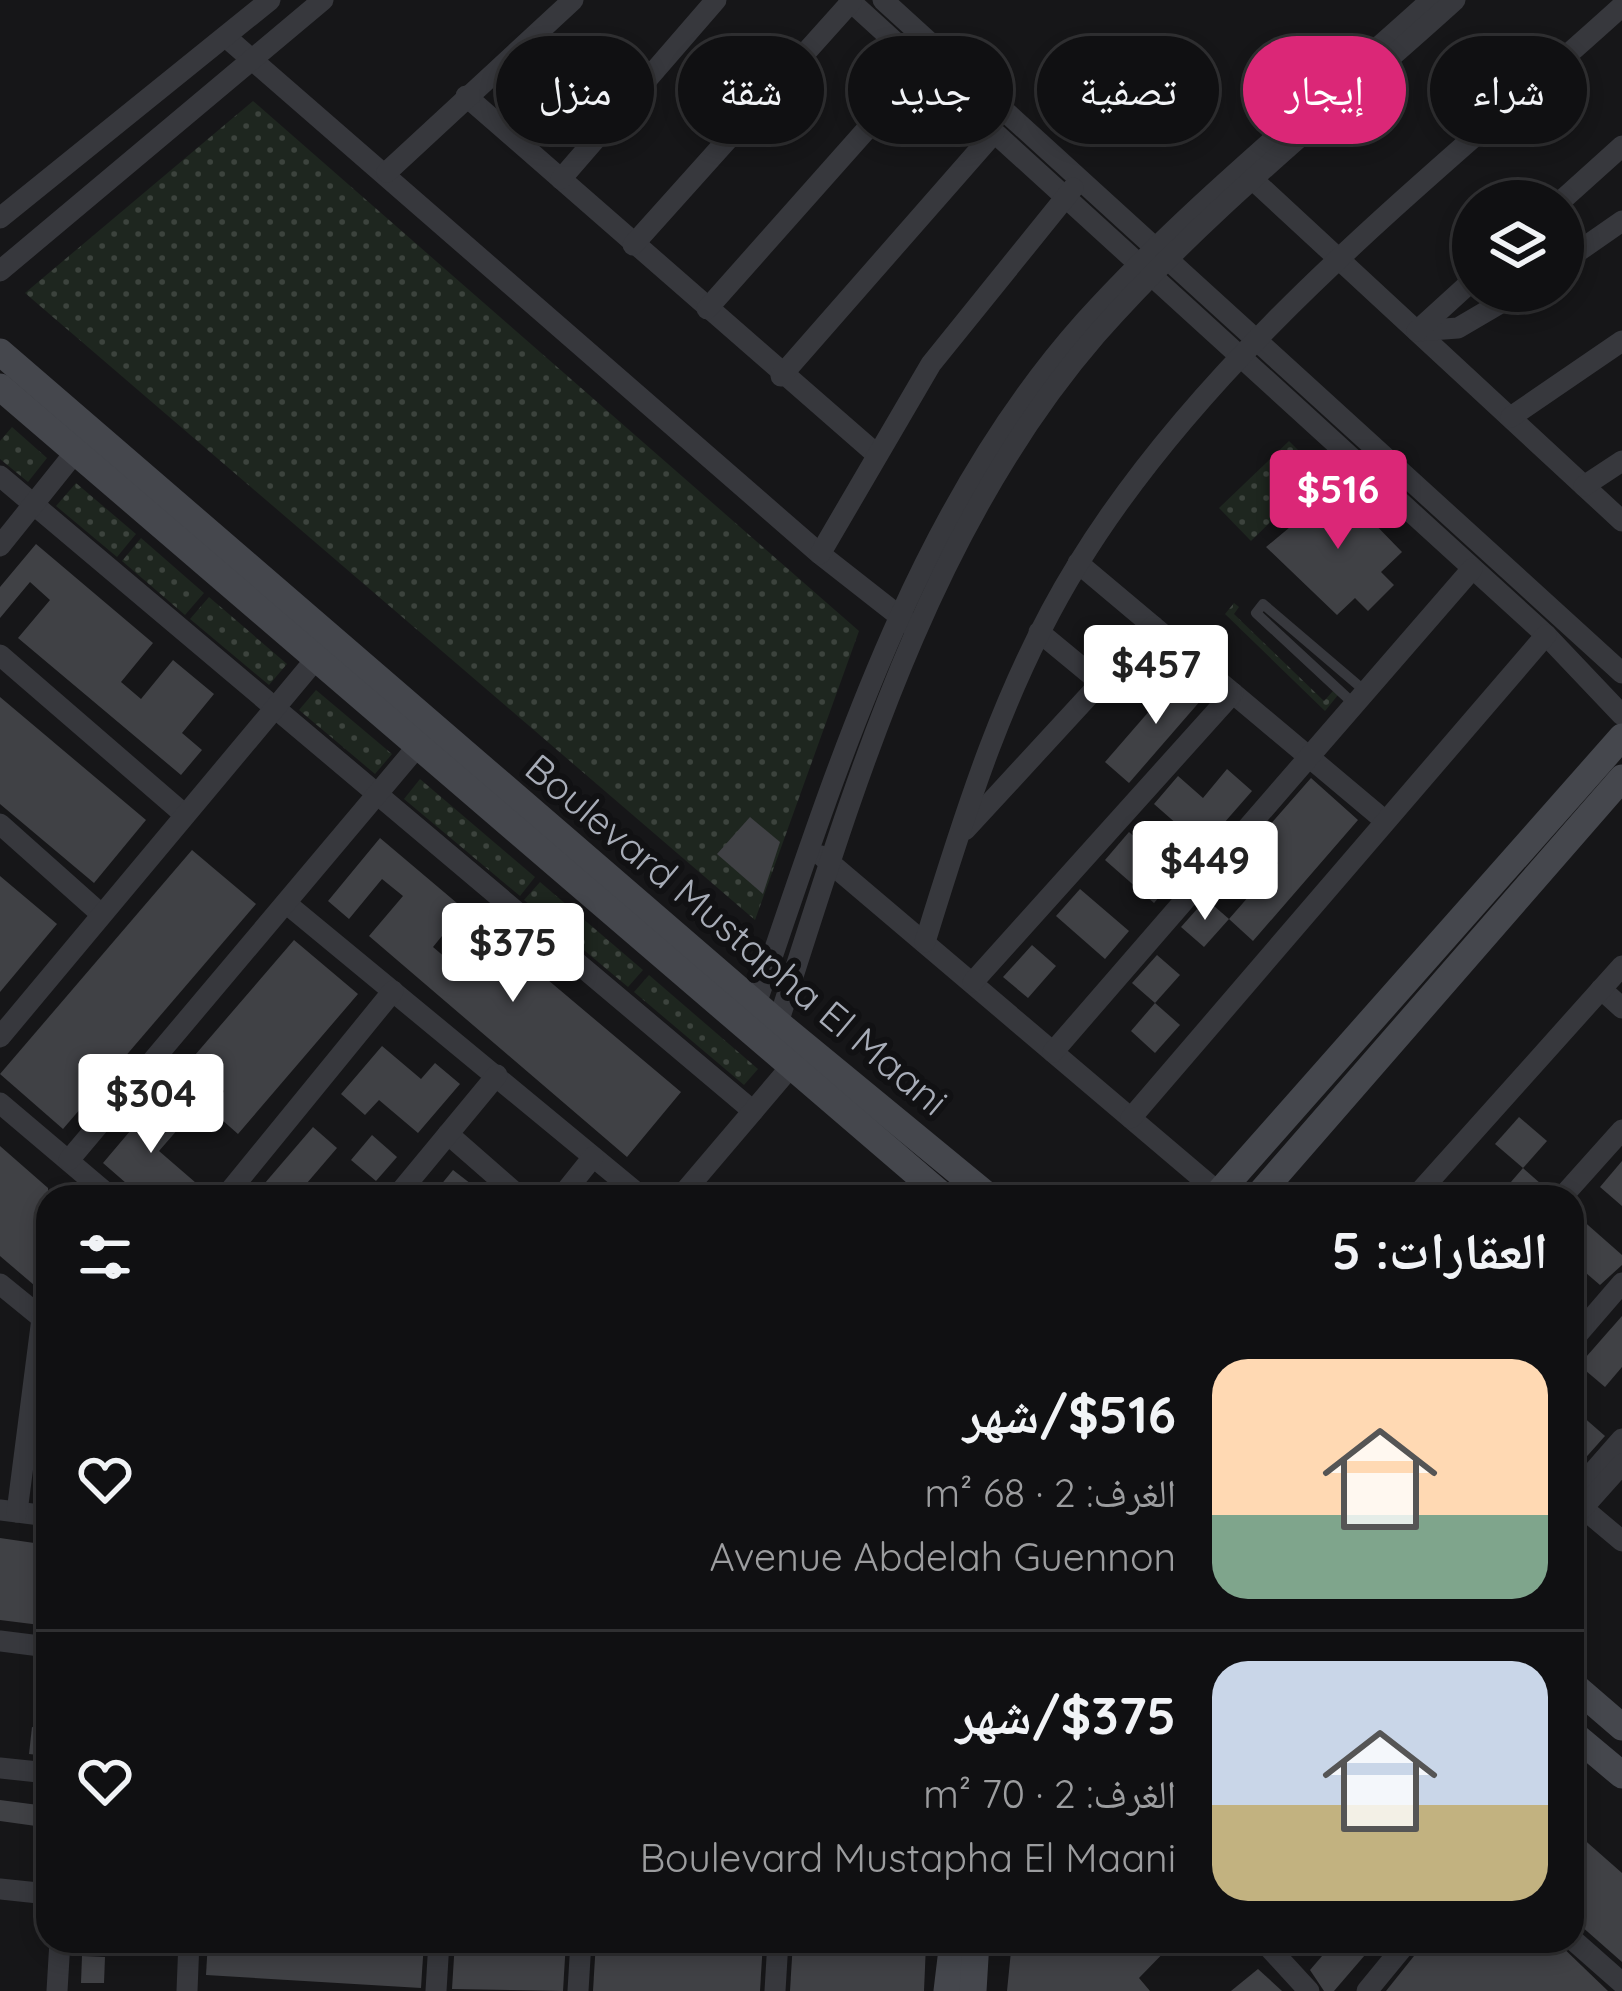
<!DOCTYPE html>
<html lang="ar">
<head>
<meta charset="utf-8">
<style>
  body { margin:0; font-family:Quicksand,"Noto Naskh Arabic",sans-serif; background:#19191b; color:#f1f3f6; direction:rtl; height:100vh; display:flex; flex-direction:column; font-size:45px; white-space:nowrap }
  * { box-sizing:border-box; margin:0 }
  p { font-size:39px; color:#9c9d9f }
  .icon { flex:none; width:66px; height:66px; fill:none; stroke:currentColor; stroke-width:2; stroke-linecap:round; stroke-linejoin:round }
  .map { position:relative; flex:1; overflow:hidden; direction:ltr }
  .side { position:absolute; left:36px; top:1185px; width:1548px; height:768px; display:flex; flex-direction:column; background:#101012; border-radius:36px; box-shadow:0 6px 18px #0003,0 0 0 3px #303032; direction:rtl }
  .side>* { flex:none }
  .guide { position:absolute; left:36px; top:36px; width:1551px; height:108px; direction:rtl; display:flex; gap:24px }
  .buttons { position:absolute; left:1452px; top:180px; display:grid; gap:24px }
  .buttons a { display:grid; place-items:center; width:132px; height:132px; border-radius:50%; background:#101012; box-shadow:0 6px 18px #0003,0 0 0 3px #303032; font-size:60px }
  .price { position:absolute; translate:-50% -102px; padding:0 27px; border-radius:12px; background:#fff; color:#222; font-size:39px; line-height:78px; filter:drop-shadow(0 3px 6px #0008) }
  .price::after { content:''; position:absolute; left:50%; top:72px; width:36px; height:27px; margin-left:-18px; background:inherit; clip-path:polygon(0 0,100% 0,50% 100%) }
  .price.active { background:#db2777; color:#fff }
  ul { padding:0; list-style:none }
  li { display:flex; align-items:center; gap:36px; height:300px; padding:0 36px }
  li+li { border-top:3px solid #303032 }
  li span { display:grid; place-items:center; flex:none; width:336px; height:240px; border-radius:36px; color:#555 }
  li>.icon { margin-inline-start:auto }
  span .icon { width:144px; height:144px; fill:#fffc; stroke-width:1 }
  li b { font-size:51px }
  h2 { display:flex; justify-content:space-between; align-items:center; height:144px; padding:0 36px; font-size:51px }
  .tag { padding:0 42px; border-radius:54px; background:#101012; box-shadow:0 6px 18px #0003,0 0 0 3px #303032; font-size:42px; line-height:108px }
  .tag.active { background:#db2777; color:#fff }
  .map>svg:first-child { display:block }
  .green { fill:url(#green-dots) }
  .building { fill:#404145 }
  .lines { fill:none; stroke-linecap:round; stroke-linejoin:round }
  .lane { stroke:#37383d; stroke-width:10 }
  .street { stroke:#37383d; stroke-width:21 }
  .secondary { stroke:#45474d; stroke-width:27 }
  .labels { text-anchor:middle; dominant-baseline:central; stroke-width:12; stroke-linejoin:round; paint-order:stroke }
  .street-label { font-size:39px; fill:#a8adb8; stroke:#111113 }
</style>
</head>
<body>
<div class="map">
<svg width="1622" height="1991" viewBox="0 0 1622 1991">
  <defs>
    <pattern id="green-dots" width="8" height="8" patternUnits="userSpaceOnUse" patternTransform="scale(3)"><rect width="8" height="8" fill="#1e261f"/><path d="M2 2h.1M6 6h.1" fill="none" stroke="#3c433d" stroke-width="1.8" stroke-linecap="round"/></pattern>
  </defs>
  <rect width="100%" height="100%" fill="#161618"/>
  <g class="green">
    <polygon points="253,101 859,631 755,920 25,293"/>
    <polygon points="12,427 47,458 28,482 0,459 0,441"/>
    <polygon points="1289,441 1321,473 1251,541 1219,508"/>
    <polygon points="76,483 136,534 117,557 56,506"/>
    <polygon points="141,538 204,593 185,615 122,561"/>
    <polygon points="209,597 287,664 269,685 190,619"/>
    <polygon points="1234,603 1239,607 1234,614 1324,701 1333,691 1338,695 1325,711 1225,614"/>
    <polygon points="316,690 392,754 375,774 299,710"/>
    <polygon points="420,779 535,877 520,896 404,799"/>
    <polygon points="540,882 643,970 628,987 524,900"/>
    <polygon points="649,975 758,1069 744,1085 634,992"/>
  </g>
  <g class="building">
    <polygon points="1333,481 1402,552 1381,572 1394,585 1368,611 1355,598 1337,615 1266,547 1314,507 1310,503"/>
    <polygon points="36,544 153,643 121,682 141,699 173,660 214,694 182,733 202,750 181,775 18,638 50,600 30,582 0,618 0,587"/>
    <polygon points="1184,671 1208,692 1129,783 1105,762"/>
    <polygon points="0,697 146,820 94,883 0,804"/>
    <polygon points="1227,769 1252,791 1203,847 1154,804 1178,776 1203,798"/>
    <polygon points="1311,778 1358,820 1253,941 1229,919 1278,863 1254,843"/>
    <polygon points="750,817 780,842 763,894 717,854"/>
    <polygon points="1129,832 1178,875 1154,903 1105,860"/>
    <polygon points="380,838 464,909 433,947 453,964 485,927 681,1092 627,1157 369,936 403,896 382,879 349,919 328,901"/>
    <polygon points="192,850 256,904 63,1129 0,1074"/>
    <polygon points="0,876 57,924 0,992"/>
    <polygon points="1080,889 1129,931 1105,959 1056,916"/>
    <polygon points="1206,899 1229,919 1204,947 1181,927"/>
    <polygon points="294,940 358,994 238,1134 213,1112 224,1091 189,1062"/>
    <polygon points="1032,945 1056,966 1028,998 1003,977"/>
    <polygon points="1157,955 1180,975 1155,1003 1132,983"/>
    <polygon points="1155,1003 1180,1025 1155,1053 1131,1031"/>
    <polygon points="382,1046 421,1079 435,1063 460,1084 418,1133 379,1100 365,1115 341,1094"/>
    <polygon points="158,1098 185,1121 159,1151 196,1183 184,1197 142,1197 103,1163"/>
    <polygon points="1519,1117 1547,1141 1523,1168 1495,1144"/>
    <polygon points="313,1127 337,1148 295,1197 253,1197"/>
    <polygon points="372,1135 397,1157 376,1181 351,1160"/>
    <polygon points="0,1146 48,1188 48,1297 0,1256"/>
    <polygon points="1622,1161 1622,1206 1600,1187"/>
    <polygon points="1523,1168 1549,1191 1547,1197 1498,1197"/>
    <polygon points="453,1170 475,1187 467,1197 431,1197"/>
    <polygon points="1572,1211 1622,1255 1622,1265 1600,1285 1572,1261"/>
    <polygon points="1622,1316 1622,1367 1605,1387 1579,1365"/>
    <polygon points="1581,1415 1605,1436 1572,1473 1572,1425"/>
    <polygon points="0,1538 48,1545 48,1626 0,1620"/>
    <polygon points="32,1727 48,1729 48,1756 29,1754"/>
    <polygon points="0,1800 46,1806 43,1827 0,1821"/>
    <polygon points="1572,1829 1622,1873 1622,1962 1572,1918"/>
    <polygon points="208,1941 424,1941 421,1988 206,1975"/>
    <polygon points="455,1941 566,1941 563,1991 452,1989"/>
    <polygon points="596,1941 763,1941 760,1991 593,1991"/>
    <polygon points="793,1941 926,1944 924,1991 790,1991"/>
    <polygon points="1012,1941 1175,1941 1139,1978 1150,1991 1007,1991"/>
    <polygon points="1335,1941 1377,1941 1334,1991 1324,1991 1310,1970"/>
    <polygon points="1426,1941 1556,1941 1608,1991 1386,1991"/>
    <polygon points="82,1956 105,1957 104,1983 81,1983"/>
    <polygon points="1258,1969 1282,1991 1231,1991"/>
  </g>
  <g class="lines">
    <polyline class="lane" points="1354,704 1256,613 1263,604 1365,691"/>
    <g class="street">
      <polyline points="849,0 1546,635 1622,715"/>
      <polyline points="883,0 1622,673"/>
      <polyline points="226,37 820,554 908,623"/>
      <polyline points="466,96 875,453"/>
      <polyline points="387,172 573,0"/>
      <polyline points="1248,175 1622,521"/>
      <polyline points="561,179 716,0"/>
      <polyline points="1561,201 1622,146"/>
      <polyline points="0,218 270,0"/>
      <polyline points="633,245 851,2"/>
      <polyline points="1563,262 1622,221"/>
      <polyline points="0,271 323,0"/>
      <polyline points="707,309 922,67"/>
      <polyline points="1417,331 1458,328 1521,291"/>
      <polyline points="1417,331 1473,280"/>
      <polyline points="781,376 994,133"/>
      <polyline points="1511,417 1622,341"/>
      <polyline points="0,476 753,1111"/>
      <polyline points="1584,486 1622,461"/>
      <polyline points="0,546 85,440"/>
      <polyline points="820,554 931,364 1073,188"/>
      <polyline points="1078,563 1384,820"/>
      <polyline points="1039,632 1102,684"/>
      <polyline points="0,655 185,815"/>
      <polyline points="0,824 101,914"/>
      <polyline points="965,830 1153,626"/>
      <polyline points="822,856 1219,1193"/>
      <polyline points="287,904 642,1197"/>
      <path d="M 925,942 C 965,812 1006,680 1078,564 C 1211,347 1435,176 1622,6"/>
      <polyline points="973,982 1233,693"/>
      <polyline points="1601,989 1622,1008"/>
      <path d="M 756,1004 C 837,768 915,511 1085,321 C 1190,205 1316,105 1431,0"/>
      <path d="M 778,1023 C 855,784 929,528 1096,335 C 1203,213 1335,109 1455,0"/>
      <polyline points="0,1037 315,660"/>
      <polyline points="1053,1052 1472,569"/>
      <polyline points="0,1103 111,1197"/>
      <polyline points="1131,1118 1546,635"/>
      <polyline points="448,1134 520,1197"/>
      <polyline points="69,1160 416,748"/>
      <polyline points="225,1197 393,991"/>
      <polyline points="396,1197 497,1075"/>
      <polyline points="561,1197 593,1157"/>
      <polyline points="680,1197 799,1057"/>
      <polyline points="1415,1197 1622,966"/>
      <polyline points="1562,1197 1622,1130"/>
      <polyline points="0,1284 48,1323"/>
      <polyline points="1572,1341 1622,1283"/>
      <polyline points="1572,1496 1622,1439"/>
      <polyline points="1572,1499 1622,1541"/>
      <polyline points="0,1510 48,1516"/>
      <polyline points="17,1512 42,1318"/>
      <polyline points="1572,1520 1622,1464"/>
      <polyline points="0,1641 48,1647"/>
      <polyline points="0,1768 48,1773"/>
      <polyline points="0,1889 48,1894"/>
      <polyline points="1572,1939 1622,1983"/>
      <polyline points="1263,1941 1309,1991"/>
      <polyline points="57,1991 60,1941"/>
      <polyline points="187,1991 189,1941"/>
      <polyline points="436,1991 439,1941"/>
      <polyline points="578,1991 581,1941"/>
      <polyline points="775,1991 778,1941"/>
      <polyline points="1367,1991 1408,1941"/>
    </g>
    <g class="secondary">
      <polyline points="0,352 786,1030 989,1197"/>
      <polyline points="0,387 944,1197"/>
      <polyline points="1215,1197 1622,737"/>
      <polyline points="1257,1197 1622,778"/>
      <polyline points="1572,1684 1622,1727"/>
      <polyline points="1572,1733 1622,1775"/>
      <polyline points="947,1991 953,1941"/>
      <polyline points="973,1991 976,1941"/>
    </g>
  </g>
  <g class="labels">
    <g class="street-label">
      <text transform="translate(737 934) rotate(40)">Boulevard Mustapha El Maani</text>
    </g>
  </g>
</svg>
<div class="buttons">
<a><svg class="icon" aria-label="layers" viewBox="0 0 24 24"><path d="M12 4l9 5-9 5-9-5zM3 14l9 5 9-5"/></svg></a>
</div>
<b class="price active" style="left:1338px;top:552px">$516</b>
<b class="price" style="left:1156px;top:727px">$457</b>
<b class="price" style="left:1205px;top:923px">$449</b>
<b class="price" style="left:513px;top:1005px">$375</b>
<b class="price" style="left:151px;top:1156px">$304</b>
<div class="guide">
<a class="tag">شراء</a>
<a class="tag active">إيجار</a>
<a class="tag">تصفية</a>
<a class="tag">جديد</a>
<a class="tag">شقة</a>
<a class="tag">منزل</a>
</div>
<section class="side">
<h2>العقارات: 5<svg class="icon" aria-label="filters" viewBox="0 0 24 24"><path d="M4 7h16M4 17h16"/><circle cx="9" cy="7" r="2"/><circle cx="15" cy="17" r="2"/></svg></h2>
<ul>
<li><span style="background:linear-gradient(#ffd9b3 65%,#7fa58c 0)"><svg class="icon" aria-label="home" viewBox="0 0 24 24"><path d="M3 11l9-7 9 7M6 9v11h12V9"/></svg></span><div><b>$516/شهر</b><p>الغرف: 2 · 68 m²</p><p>Avenue Abdelah Guennon</p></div><svg class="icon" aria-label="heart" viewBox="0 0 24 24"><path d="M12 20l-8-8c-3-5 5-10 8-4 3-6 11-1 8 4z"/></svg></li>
<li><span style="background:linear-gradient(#c9d6e8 60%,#c2b280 0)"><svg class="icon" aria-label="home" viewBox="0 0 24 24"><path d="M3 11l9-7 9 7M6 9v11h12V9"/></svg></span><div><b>$375/شهر</b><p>الغرف: 2 · 70 m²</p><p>Boulevard Mustapha El Maani</p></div><svg class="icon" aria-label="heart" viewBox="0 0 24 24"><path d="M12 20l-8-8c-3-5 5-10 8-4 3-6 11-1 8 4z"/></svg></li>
</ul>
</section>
</div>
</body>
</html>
